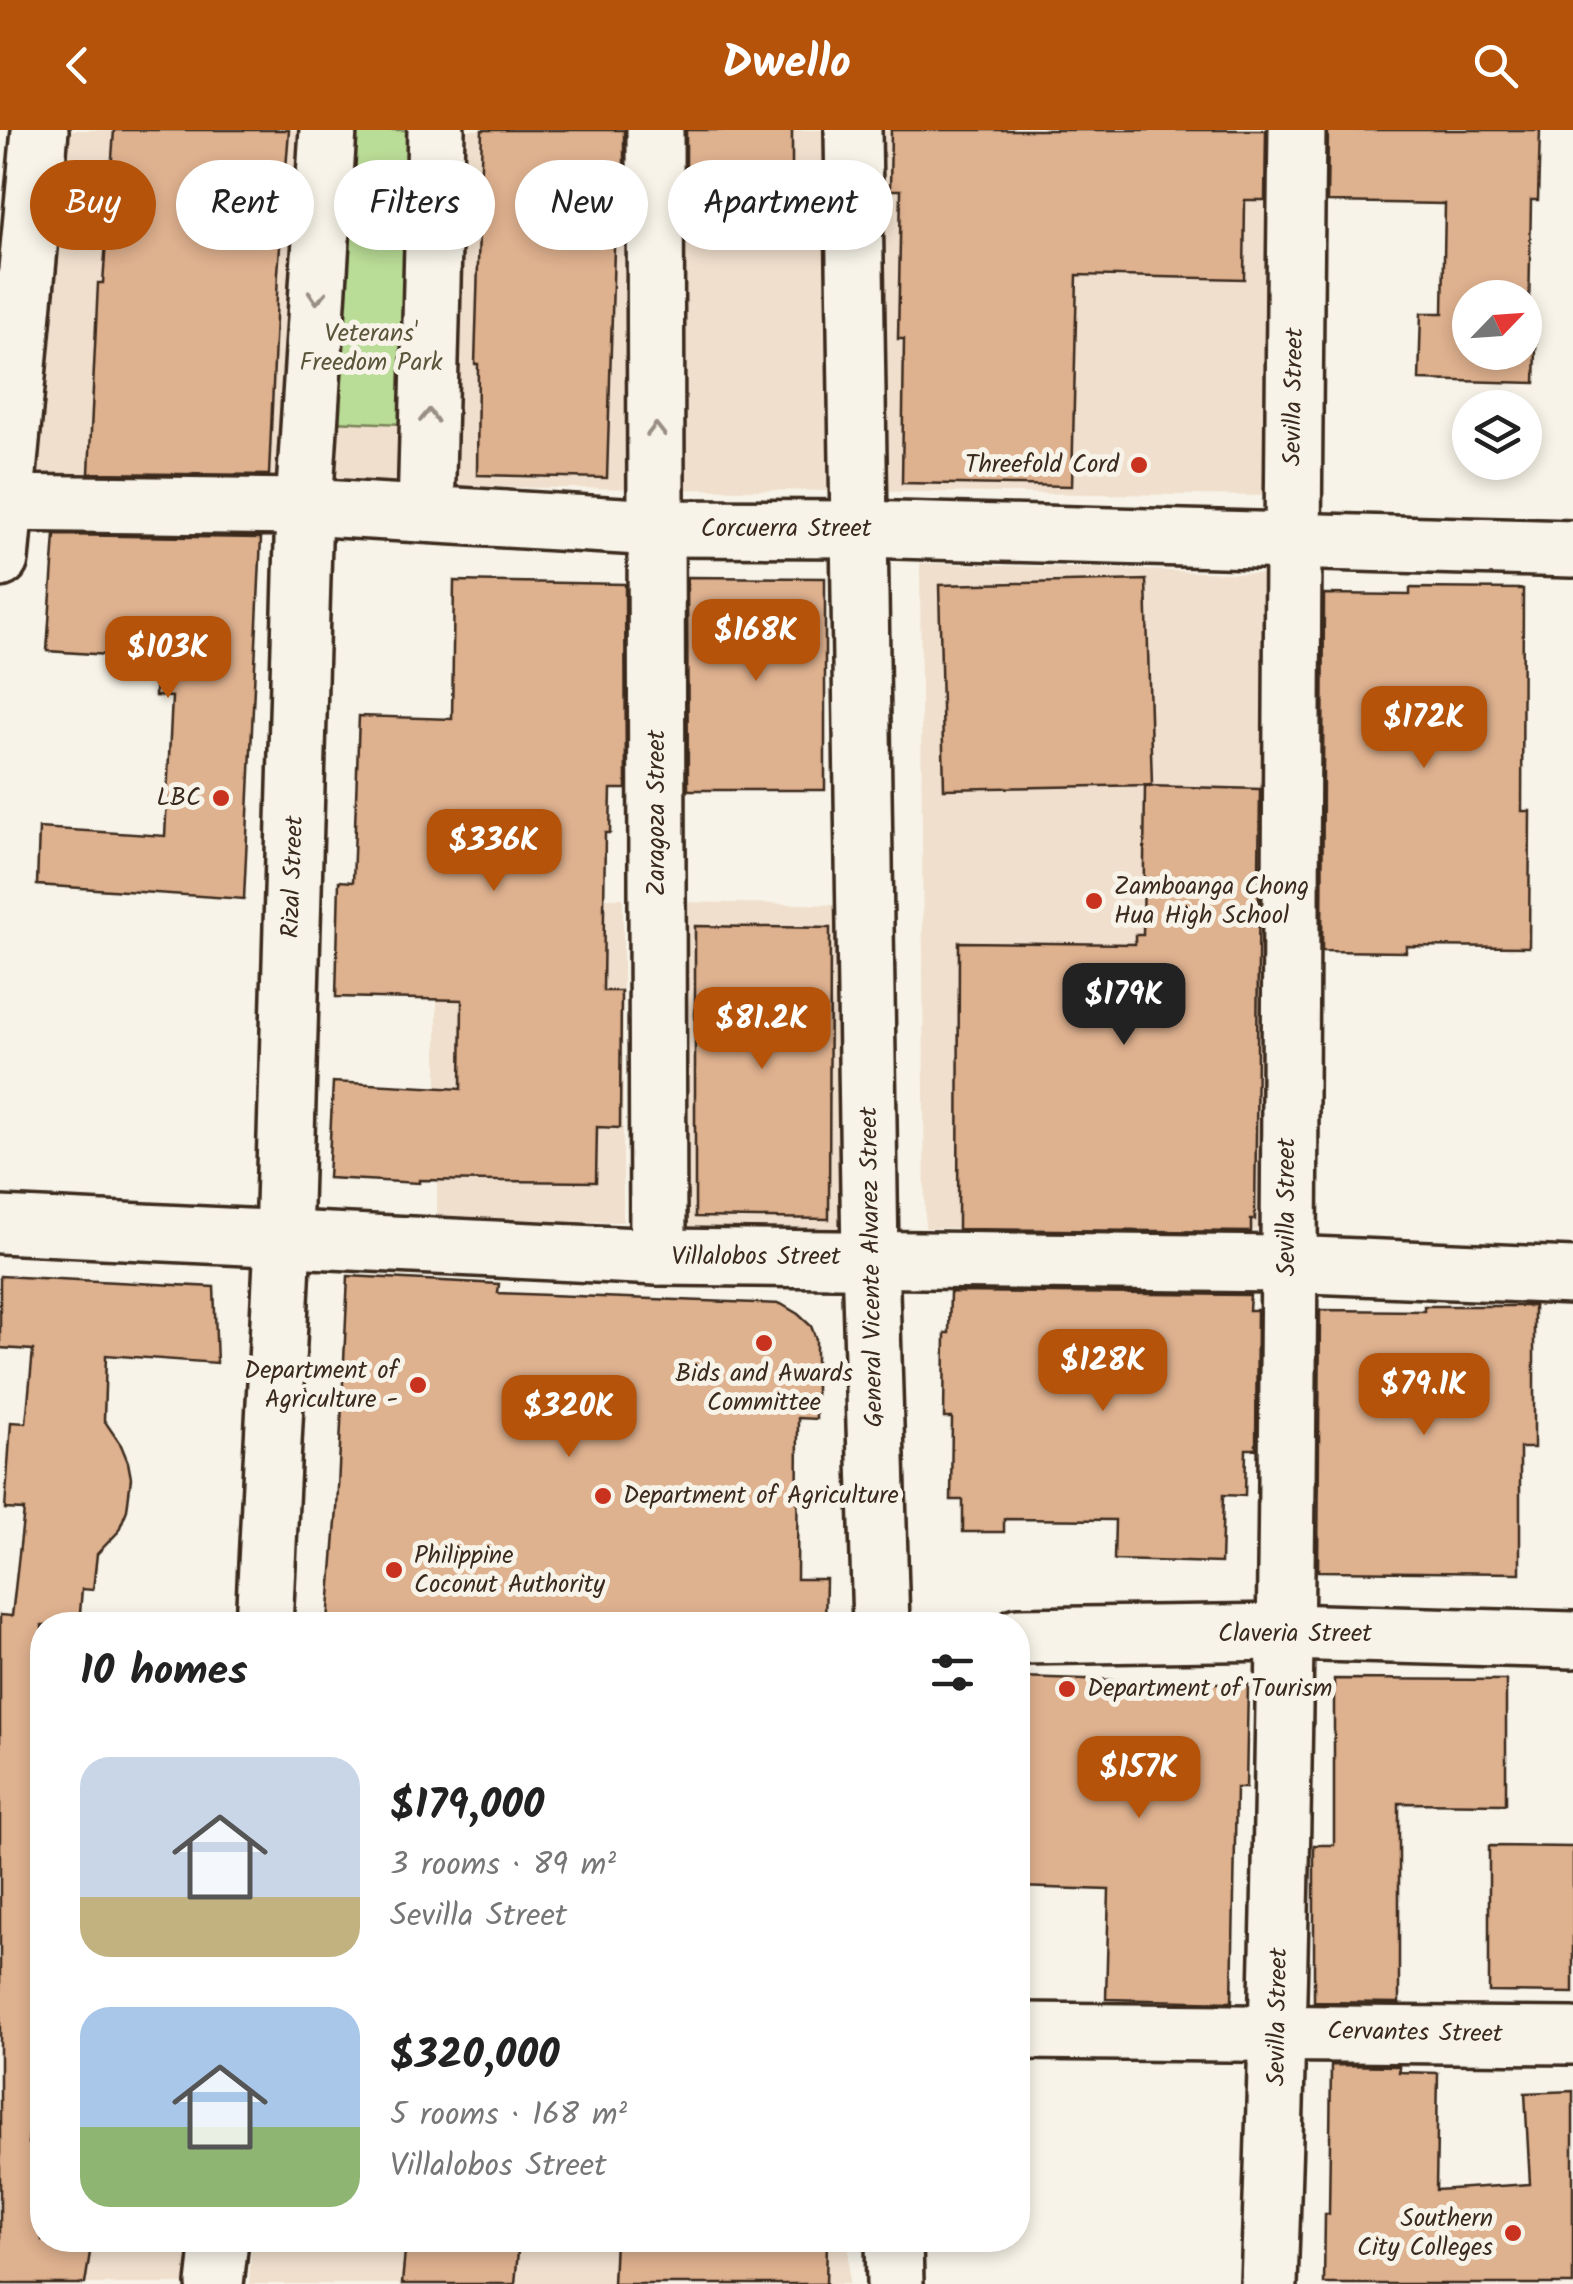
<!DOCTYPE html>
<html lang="en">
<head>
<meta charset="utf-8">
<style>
  body { margin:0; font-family:Kalam,sans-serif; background:#f2f2f2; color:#222; height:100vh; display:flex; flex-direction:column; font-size:38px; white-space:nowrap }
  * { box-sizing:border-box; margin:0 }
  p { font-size:32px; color:#767676 }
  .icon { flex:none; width:55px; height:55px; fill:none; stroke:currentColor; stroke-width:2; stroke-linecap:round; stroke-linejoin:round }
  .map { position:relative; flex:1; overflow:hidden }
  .panel { position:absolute; left:30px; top:1482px; width:1000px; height:640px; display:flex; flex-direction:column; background:#fff; border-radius:40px; box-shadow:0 5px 15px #0003 }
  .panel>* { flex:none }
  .hud { position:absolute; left:30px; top:30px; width:1000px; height:90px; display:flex; gap:20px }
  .needle { width:65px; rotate:65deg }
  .fabs { position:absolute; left:1452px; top:150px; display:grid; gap:20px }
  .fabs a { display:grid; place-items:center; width:90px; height:90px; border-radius:50%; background:#fff; box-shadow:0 5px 15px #0003; font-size:50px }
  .price { position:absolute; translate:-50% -85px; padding:0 22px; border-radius:20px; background:#b45309; color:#fff; font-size:32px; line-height:65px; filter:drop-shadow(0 2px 5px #0008) }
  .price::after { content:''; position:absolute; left:50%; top:60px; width:30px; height:22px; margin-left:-15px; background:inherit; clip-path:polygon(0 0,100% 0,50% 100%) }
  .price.current { background:#222; color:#fff }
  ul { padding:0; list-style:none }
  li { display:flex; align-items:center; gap:30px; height:250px; padding:0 50px }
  li span { display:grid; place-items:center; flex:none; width:280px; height:200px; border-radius:30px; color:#555 }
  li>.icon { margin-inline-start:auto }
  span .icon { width:120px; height:120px; fill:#fffc; stroke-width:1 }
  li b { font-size:42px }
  h2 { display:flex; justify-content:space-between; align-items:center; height:120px; padding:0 50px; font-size:42px }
  .tag { padding:0 35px; border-radius:45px; background:#fff; box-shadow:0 5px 15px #0003; font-size:35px; line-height:90px }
  .tag.current { background:#b45309; color:#fff }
  header { display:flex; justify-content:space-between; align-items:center; height:130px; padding:0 50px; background:#b45309; color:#fff; font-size:45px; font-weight:600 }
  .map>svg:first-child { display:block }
  .built { fill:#f0dfcd }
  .green { fill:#b9dc96; stroke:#7a835a; stroke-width:2.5 }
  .building { fill:#deb18f; stroke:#3b2a1e; stroke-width:2.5; fill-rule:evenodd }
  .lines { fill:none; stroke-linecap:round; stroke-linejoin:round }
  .minor-casing { stroke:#3b2a1e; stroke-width:62 }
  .major-casing { stroke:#3b2a1e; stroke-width:62 }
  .minor { stroke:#f7f3e8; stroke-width:55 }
  .major { stroke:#f7f3e8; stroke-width:55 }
  .oneway { stroke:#998e83 }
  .poi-dot { fill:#c8321e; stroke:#f7f3e8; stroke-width:4 }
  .labels { text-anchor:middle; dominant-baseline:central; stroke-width:10; stroke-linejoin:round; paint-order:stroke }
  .park-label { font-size:25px; fill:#5a563c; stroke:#f7f3e8 }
  .street-label { font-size:25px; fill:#3b2a1e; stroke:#f7f3e8 }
  .poi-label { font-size:25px; fill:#3b2a1e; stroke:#f7f3e8; text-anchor:end }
</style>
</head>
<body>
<header><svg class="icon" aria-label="back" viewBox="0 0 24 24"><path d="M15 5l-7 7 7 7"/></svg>Dwello<svg class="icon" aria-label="search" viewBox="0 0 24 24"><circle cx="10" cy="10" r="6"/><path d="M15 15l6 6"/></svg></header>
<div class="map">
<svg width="1573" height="2154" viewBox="0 0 1573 2154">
  <rect width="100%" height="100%" fill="#f7f3e8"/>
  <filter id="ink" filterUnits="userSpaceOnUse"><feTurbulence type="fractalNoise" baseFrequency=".01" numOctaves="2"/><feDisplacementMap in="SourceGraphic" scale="20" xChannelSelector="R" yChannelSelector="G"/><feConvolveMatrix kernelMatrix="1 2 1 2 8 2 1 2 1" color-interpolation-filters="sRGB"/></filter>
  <g filter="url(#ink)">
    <g class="built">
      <polygon points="66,0 1286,0 1276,366 33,352"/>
      <polygon points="920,433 1267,444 1263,1100 925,1098"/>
      <polygon points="437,767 623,768 623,1092 437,1091"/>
      <polygon points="679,772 852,775 849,1098 676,1096"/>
      <polygon points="0,1713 42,1718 42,2110 191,2110 185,2154 0,2154"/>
      <polygon points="252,2110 849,2110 849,2154 249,2154"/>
    </g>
    <polygon class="green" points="347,0 414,0 403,294 332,291"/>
    <g class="building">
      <polygon points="114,0 289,0 278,143 269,345 89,343 98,153 103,153"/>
      <polygon points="482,0 624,0 624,87 615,86 607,348 477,345 478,234 475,234"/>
      <polygon points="686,0 792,0 792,91 686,88"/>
      <polygon points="891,0 1266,0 1265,70 1245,70 1244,149 1077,145 1072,356 902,353 904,209 898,209 901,60 890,60"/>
      <path d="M 1328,0 L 1540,0 L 1538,70 L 1531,70 L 1529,185 L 1537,186 L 1535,253 L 1419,250 L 1421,183 L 1443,183 L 1445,74 L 1327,72 ZM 1470,168 L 1525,168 L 1525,222 L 1470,222 Z"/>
      <polygon points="55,405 261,408 244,769 37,755 39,698 165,706 172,567 155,566 156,528 47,521"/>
      <polygon points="687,447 825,448 825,660 688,660"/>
      <polygon points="1146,450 1152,655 944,659 939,455"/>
      <polygon points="454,451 625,454 626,659 611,659 610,703 605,703 603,861 621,861 620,998 597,997 596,1052 419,1050 419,1053 328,1048 333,952 461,959 462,870 336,867 339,751 353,752 359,586 452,589"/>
      <polygon points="1410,458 1523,459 1522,681 1530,681 1529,817 1406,816 1406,822 1322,821 1324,464 1410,465"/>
      <polygon points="1145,656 1260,659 1255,1090 1251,1090 1251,1102 958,1099 959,812 1135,814 1135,805 1143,805"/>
      <polygon points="695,796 830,798 829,1089 695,1087"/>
      <polygon points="0,1146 214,1157 217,1233 106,1225 104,1290 121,1315 128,1332 131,1348 127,1380 118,1402 97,1424 93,1460 82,1459 79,1495 42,1495 42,1905 28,2013 42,2016 42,2110 92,2110 85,2154 0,2154 0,1485 12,1486 24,1380 5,1379 11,1292 26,1293 33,1220 0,1218"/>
      <polygon points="348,1146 499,1154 498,1163 781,1174 798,1184 811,1196 816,1209 816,1289 798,1288 797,1449 826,1449 825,1495 376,1495 328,1492 337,1379"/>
      <polygon points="950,1162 1250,1165 1249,1180 1257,1180 1256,1319 1246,1319 1245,1366 1223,1365 1221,1433 1114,1430 1115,1390 1004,1389 1004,1402 963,1402 963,1370 951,1370 952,1288 944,1288 945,1203 949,1203"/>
      <polygon points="1424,1176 1534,1176 1534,1318 1520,1318 1520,1443 1318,1441 1320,1180 1424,1181"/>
      <polygon points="1018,1547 1248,1554 1246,1658 1236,1658 1232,1872 1106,1869 1109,1760 1018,1757"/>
      <polygon points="1334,1549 1506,1550 1506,1674 1399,1673 1399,1873 1314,1872 1314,1715 1334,1715"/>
      <polygon points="1489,1716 1573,1717 1573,1863 1489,1862"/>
      <polygon points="1331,1935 1399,1936 1399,1942 1438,1943 1436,2060 1530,2054 1525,1963 1573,1961 1573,2154 1324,2154 1325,2084 1329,2084"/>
      <polygon points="406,2110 519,2110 515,2154 402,2154"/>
      <polygon points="615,2110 827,2110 826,2154 613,2154"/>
    </g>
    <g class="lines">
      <defs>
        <g id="minor">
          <polyline points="655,0 658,1127"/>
          <polyline points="853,0 870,1128 881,1495"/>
          <polyline points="0,373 304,377 657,398 861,399 1573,419"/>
          <polyline points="426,384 436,0"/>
          <polyline points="0,1095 658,1127 1287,1134 1573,1146"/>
          <polyline points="264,1495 283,1111 304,377 328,0"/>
          <polyline points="1018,1506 1285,1502 1573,1510"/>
          <polyline points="1018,1901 1573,1906"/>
          <polyline points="894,2110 895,2154"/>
          <polyline points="215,2154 220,2110"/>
          <path d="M 1269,2154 C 1296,1437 1287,718 1297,0"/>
        </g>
        <polyline id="major" points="0,429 40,0"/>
      </defs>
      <use href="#minor" class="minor-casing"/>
      <use href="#major" class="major-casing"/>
      <use href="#minor" class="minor"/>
      <use href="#major" class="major"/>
    </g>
    <defs><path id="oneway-chevron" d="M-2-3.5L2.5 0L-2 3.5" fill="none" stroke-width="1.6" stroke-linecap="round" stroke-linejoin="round" transform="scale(2.5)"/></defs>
    <g class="oneway">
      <use href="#oneway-chevron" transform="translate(317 167) rotate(94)"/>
      <use href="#oneway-chevron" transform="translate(429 286) rotate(-88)"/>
      <use href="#oneway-chevron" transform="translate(656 300) rotate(-90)"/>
    </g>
  </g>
  <g class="poi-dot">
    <circle cx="1139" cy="335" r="10"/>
    <circle cx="221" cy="668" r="10"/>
    <circle cx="1094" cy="771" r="10"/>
    <circle cx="764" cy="1213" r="10"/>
    <circle cx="418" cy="1255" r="10"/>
    <circle cx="603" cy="1366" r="10"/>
    <circle cx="394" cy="1440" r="10"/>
    <circle cx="1067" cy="1559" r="10"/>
    <circle cx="1513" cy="2103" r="10"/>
  </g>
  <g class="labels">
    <g class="park-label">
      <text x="371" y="204">Veterans'<tspan x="371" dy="29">Freedom Park</tspan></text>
    </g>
    <g class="street-label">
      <text transform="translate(1294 267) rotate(-89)">Sevilla Street</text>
      <text x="786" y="399">Corcuerra Street</text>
      <text transform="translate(657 683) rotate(-90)">Zaragoza Street</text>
      <text transform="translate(293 747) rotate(-88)">Rizal Street</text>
      <text transform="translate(1287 1077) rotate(-90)">Sevilla Street</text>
      <text x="756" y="1127">Villalobos Street</text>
      <text transform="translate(872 1137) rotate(-91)">General Vicente Alvarez Street</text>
      <text x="1295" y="1504">Claveria Street</text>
      <text transform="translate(1278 1887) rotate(-89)">Sevilla Street</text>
      <text transform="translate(1415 1903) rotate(1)">Cervantes Street</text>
    </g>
    <g class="poi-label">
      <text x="1119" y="335">Threefold Cord</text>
      <text x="201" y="668">LBC</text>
      <text x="1114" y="757" text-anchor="start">Zamboanga Chong<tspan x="1114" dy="29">Hua High School</tspan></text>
      <text x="398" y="1241">Department of<tspan x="398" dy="29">Agriculture -</tspan></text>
      <text x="764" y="1244" text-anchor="middle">Bids and Awards<tspan x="764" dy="29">Committee</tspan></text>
      <text x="623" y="1366" text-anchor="start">Department of Agriculture</text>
      <text x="414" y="1426" text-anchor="start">Philippine<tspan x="414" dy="29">Coconut Authority</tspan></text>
      <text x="1087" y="1559" text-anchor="start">Department of Tourism</text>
      <text x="1493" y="2089">Southern<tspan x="1493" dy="29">City Colleges</tspan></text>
    </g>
  </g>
</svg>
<div class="fabs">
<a><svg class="needle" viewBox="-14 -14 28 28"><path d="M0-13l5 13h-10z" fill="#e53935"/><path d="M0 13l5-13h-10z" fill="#767676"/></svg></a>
<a><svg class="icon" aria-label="layers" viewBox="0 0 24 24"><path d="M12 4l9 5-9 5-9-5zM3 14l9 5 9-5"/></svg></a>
</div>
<b class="price" style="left:756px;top:554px">$168K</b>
<b class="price" style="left:168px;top:571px">$103K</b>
<b class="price" style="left:1424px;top:641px">$172K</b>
<b class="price" style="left:494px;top:764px">$336K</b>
<b class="price current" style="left:1124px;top:918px">$179K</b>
<b class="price" style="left:762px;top:942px">$81.2K</b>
<b class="price" style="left:1103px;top:1284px">$128K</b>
<b class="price" style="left:1424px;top:1308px">$79.1K</b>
<b class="price" style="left:569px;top:1330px">$320K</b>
<b class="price" style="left:1139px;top:1691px">$157K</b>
<div class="hud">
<a class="tag current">Buy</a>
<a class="tag">Rent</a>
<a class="tag">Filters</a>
<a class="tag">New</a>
<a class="tag">Apartment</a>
</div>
<section class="panel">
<h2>10 homes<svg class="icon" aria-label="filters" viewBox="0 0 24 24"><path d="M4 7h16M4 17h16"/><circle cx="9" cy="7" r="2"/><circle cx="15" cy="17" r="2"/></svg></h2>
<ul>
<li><span style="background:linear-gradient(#c9d6e8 70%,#c2b280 0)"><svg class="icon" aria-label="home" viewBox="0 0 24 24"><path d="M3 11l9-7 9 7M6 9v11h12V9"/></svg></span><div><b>$179,000</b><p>3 rooms · 89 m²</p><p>Sevilla Street</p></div></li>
<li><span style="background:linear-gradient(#a9c7e8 60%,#8fb573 0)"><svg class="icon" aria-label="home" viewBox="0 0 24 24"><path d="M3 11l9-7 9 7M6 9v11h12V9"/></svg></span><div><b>$320,000</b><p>5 rooms · 168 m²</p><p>Villalobos Street</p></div></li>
</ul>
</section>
</div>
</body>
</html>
